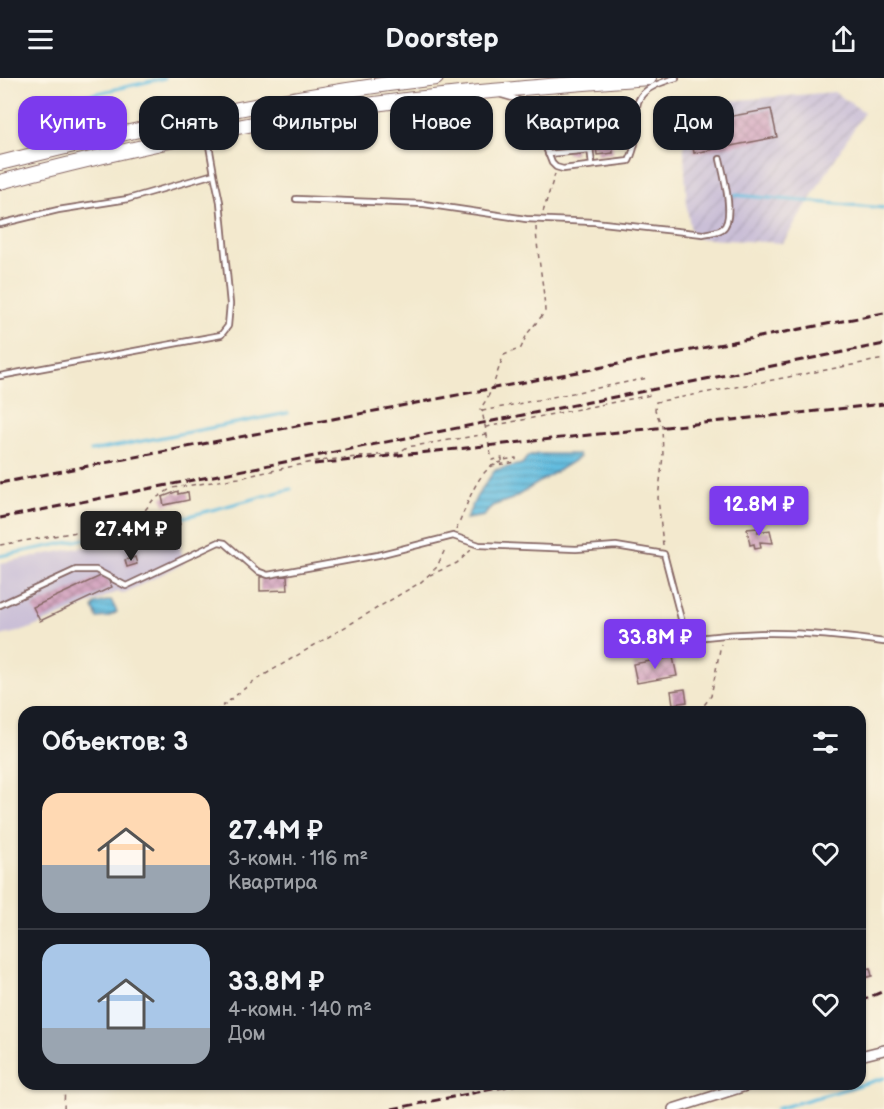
<!DOCTYPE html>
<html lang="ru">
<head>
<meta charset="utf-8">
<style>
  body { margin:0; font-family:"Balsamiq Sans",sans-serif; background:#20242c; color:#f1f3f6; height:100vh; display:flex; flex-direction:column; font-size:22px; white-space:nowrap }
  * { box-sizing:border-box; margin:0 }
  p { font-size:20px; color:#9ea1a6 }
  .icon { flex:none; width:33px; height:33px; fill:none; stroke:currentColor; stroke-width:2; stroke-linecap:round; stroke-linejoin:round }
  .map { position:relative; flex:1; overflow:hidden }
  .panel { position:absolute; left:18px; top:628px; width:848px; height:384px; display:flex; flex-direction:column; background:#171b24; border-radius:18px; box-shadow:0 2px 4px #0004 }
  .panel>* { flex:none }
  .top-card { position:absolute; left:18px; top:18px; width:849px; height:54px; display:flex; gap:12px }
  .price { position:absolute; translate:-50% -51px; padding:0 14px; border-radius:6px; background:#7c3aed; color:#fff; font-size:20px; line-height:39px; filter:drop-shadow(0 2px 3px #0008) }
  .price::after { content:''; position:absolute; left:50%; top:36px; width:18px; height:14px; margin-left:-9px; background:inherit; clip-path:polygon(0 0,100% 0,50% 100%) }
  .price.on { background:#222; color:#fff }
  ul { padding:0; list-style:none }
  li { display:flex; align-items:center; gap:18px; height:150px; padding:0 24px }
  li+li { border-top:2px solid #363941 }
  li span { display:grid; place-items:center; flex:none; width:168px; height:120px; border-radius:18px; color:#555 }
  li>.icon { margin-inline-start:auto }
  span .icon { width:72px; height:72px; fill:#fffc; stroke-width:1 }
  li b { font-size:26px }
  h2 { display:flex; justify-content:space-between; align-items:center; height:72px; padding:0 24px; font-size:26px }
  .tag { padding:0 21px; border-radius:18px; background:#171b24; box-shadow:0 2px 4px #0004; font-size:21px; line-height:54px }
  .tag.on { background:#7c3aed; color:#fff }
  header { display:flex; justify-content:space-between; align-items:center; height:78px; padding:0 24px; background:#171b24; font-size:27px; font-weight:600 }
  .map>svg:first-child { display:block }
  .industrial { fill:url(#industrial-furrows) }
  .railway { fill:#cabfd7 }
  .water { fill:url(#water-rules); stroke:#566e86; stroke-width:1.5 }
  .lines { fill:none; stroke-linecap:round; stroke-linejoin:round }
  .stream { stroke:#62bde0; stroke-width:3 }
  .building { fill:url(#building-cross-hatch) }
  .service-casing { stroke:#856664; stroke-width:8 }
  .minor-casing { stroke:#856664; stroke-width:12 }
  .secondary-casing { stroke:#856664; stroke-width:16 }
  .path { stroke:#856664; stroke-width:1.5; stroke-dasharray:4.5 4.5; stroke-linecap:butt }
  .service { stroke:#fff; stroke-width:4.5 }
  .minor { stroke:#fff; stroke-width:9 }
  .secondary { stroke:#fff; stroke-width:14 }
  .rail { stroke:#4a1f2b; stroke-width:3; stroke-dasharray:9 4.5; stroke-linecap:butt }
</style>
</head>
<body>
<header><svg class="icon" aria-label="menu" viewBox="0 0 24 24"><path d="M4 6h16M4 12h16M4 18h16"/></svg>Doorstep<svg class="icon" aria-label="share" viewBox="0 0 24 24"><path d="M12 15V3M7 8l5-5 5 5M5 13v7h14v-7"/></svg></header>
<div class="map">
<svg width="884" height="1031" viewBox="0 0 884 1031">
  <defs>
    <pattern id="industrial-furrows" width="10" height="10" patternUnits="userSpaceOnUse" patternTransform="scale(1.5)"><rect width="10" height="10" fill="#cabfd7"/><path d="M-1 1l2-2M0 10L10 0M9 11l2-2" fill="none" stroke="#afa4b9"/></pattern>
    <pattern id="water-rules" width="6" height="5" patternUnits="userSpaceOnUse" patternTransform="scale(1.5)"><rect width="6" height="5" fill="#62bde0"/><path d="M0 2.5h6" fill="none" stroke="#5399b6"/></pattern>
    <pattern id="building-cross-hatch" width="8" height="8" patternUnits="userSpaceOnUse" patternTransform="scale(1.5)"><rect width="8" height="8" fill="#cf9cbb"/><path d="M0 0l8 8M0 8l8-8" fill="none" stroke="#aa7f98"/></pattern>
  </defs>
  <rect width="100%" height="100%" fill="#fcf5e5"/>
  <filter id="ink" filterUnits="userSpaceOnUse"><feTurbulence type="fractalNoise" baseFrequency=".0167" numOctaves="2"/><feDisplacementMap in="SourceGraphic" scale="12" xChannelSelector="R" yChannelSelector="G"/><feConvolveMatrix kernelMatrix="1 2 1 2 8 2 1 2 1" color-interpolation-filters="sRGB"/></filter>
  <filter id="wash" filterUnits="userSpaceOnUse"><feTurbulence type="fractalNoise" baseFrequency=".008" numOctaves="4" result="noise"/><feDisplacementMap in="SourceGraphic" scale="24" xChannelSelector="R" yChannelSelector="G"/><feGaussianBlur stdDeviation="1.35" result="paint"/><feColorMatrix in="noise" values="0 0 0 0 0 0 0 0 0 0 0 0 0 0 0 0 0 1.4 0 .05"/><feComposite in="paint" operator="in"/></filter>
  <g filter="url(#wash)">
    <rect width="100%" height="100%" fill="#f3e9ce"/>
    <polygon class="industrial" points="834,14 864,34 783,165 692,160 687,130 682,35 690,26"/>
    <polygon class="railway" points="176,451 184,485 122,516 117,514 26,552 0,558 0,485"/>
    <g class="water">
      <polygon points="538,376 578,376 580,379 512,421 492,428 484,438 466,441 477,418 495,392 522,386 528,378"/>
      <polygon points="111,522 117,534 108,539 97,540 93,529 95,526"/>
    </g>
    <g class="lines">
      <g class="stream">
        <polyline points="39,28 165,0"/>
        <polyline points="734,117 884,130"/>
        <polyline points="91,373 288,335"/>
        <polyline points="0,478 155,447 291,411"/>
        <polyline points="776,1031 884,1000"/>
      </g>
    </g>
    <g id="blocks">
      <g class="building">
        <polygon points="771,31 777,59 694,75 689,46"/>
        <polygon points="611,48 613,75 597,77 596,68 575,70 575,75 567,76 565,52 573,52 574,60 596,59 595,49"/>
        <polygon points="178,413 178,416 188,414 189,422 164,427 162,419"/>
        <polygon points="758,450 758,454 770,452 773,465 760,464 761,470 755,471 754,466 750,467 747,451"/>
        <polygon points="135,479 137,486 127,489 125,482"/>
        <polygon points="105,496 112,509 40,543 33,529"/>
        <polygon points="287,498 288,512 260,513 260,499"/>
        <polygon points="673,579 677,598 637,605 633,586"/>
        <polygon points="685,611 687,624 673,626 671,613"/>
        <polygon points="870,890 872,898 860,901 860,892"/>
      </g>
    </g>
  </g>
  <g filter="url(#ink)">
    <use href="#blocks" fill-opacity="0" stroke="#856664" stroke-width="1.5"/>
    <g class="lines">
      <defs>
        <g id="service">
          <path d="M 502,17 L 516,21 L 530,29 L 552,85 L 556,89 L 563,91 L 629,83 C 650,40 612,17 676,0"/>
          <polyline points="587,42 592,87"/>
          <polyline points="537,47 636,38"/>
          <polyline points="543,63 589,59"/>
          <polyline points="548,76 590,72"/>
          <path d="M 296,121 L 424,126 L 526,141 L 594,144 L 703,156 C 709,155 717,154 722,151 C 736,142 723,95 720,81"/>
          <polyline points="0,146 58,132 128,121 214,96 207,56"/>
          <polyline points="0,298 221,257 228,248 230,226 220,124 214,96"/>
          <polyline points="0,527 76,492 96,492 126,508 219,464 225,465 257,493 268,497 378,477 453,458 479,467 576,471 616,468 664,476 686,560"/>
          <path d="M 636,571 C 724,551 795,551 884,564"/>
        </g>
        <g id="minor">
          <polyline points="860,978 884,972"/>
          <polyline points="673,1031 752,1006"/>
        </g>
        <g id="secondary">
          <path d="M 0,85 C 144,49 288,17 436,0"/>
          <path d="M 0,104 C 114,74 230,48 346,30 C 447,15 548,8 649,0"/>
        </g>
      </defs>
      <use href="#service" class="service-casing"/>
      <use href="#minor" class="minor-casing"/>
      <use href="#secondary" class="secondary-casing"/>
      <g class="path">
        <polyline points="543,134 555,96"/>
        <path d="M 483,334 L 480,331 C 495,311 494,300 504,277 L 521,270 L 527,256 L 545,234 C 544,205 537,178 536,149"/>
        <polyline points="486,349 651,317"/>
        <polyline points="502,383 502,380 492,382 482,333 648,300"/>
        <polyline points="491,388 516,384 516,380 503,382"/>
        <polyline points="137,443 169,437 178,440 181,450"/>
        <path d="M 456,452 C 467,430 476,389 502,384"/>
        <polyline points="0,467 136,444 153,422 172,410 239,400 317,383 398,375 407,369 487,356"/>
        <polyline points="663,467 658,420 663,378 662,348 655,332 656,324 884,281"/>
        <polyline points="430,497 457,485 471,472"/>
        <polyline points="215,634 254,603 421,504 437,489 446,469"/>
        <polyline points="699,634 711,618 721,566"/>
        <polyline points="64,1031 65,1006"/>
      </g>
      <use href="#service" class="service"/>
      <use href="#minor" class="minor"/>
      <use href="#secondary" class="secondary"/>
      <g class="rail">
        <polyline points="314,386 884,326"/>
        <polyline points="0,405 884,235"/>
        <polyline points="0,440 884,266"/>
        <polyline points="860,923 884,913"/>
        <polyline points="392,1031 518,1006"/>
      </g>
    </g>
  </g>
</svg>
<b class="price" style="left:759px;top:459px">12.8M ₽</b>
<b class="price on" style="left:131px;top:484px">27.4M ₽</b>
<b class="price" style="left:655px;top:592px">33.8M ₽</b>
<div class="top-card">
<a class="tag on">Купить</a>
<a class="tag">Снять</a>
<a class="tag">Фильтры</a>
<a class="tag">Новое</a>
<a class="tag">Квартира</a>
<a class="tag">Дом</a>
</div>
<section class="panel">
<h2>Объектов: 3<svg class="icon" aria-label="filters" viewBox="0 0 24 24"><path d="M4 7h16M4 17h16"/><circle cx="9" cy="7" r="2"/><circle cx="15" cy="17" r="2"/></svg></h2>
<ul>
<li><span style="background:linear-gradient(#ffd9b3 60%,#9aa5b1 0)"><svg class="icon" aria-label="home" viewBox="0 0 24 24"><path d="M3 11l9-7 9 7M6 9v11h12V9"/></svg></span><div><b>27.4M ₽</b><p>3-комн. · 116 m²</p><p>Квартира</p></div><svg class="icon" aria-label="heart" viewBox="0 0 24 24"><path d="M12 20l-8-8c-3-5 5-10 8-4 3-6 11-1 8 4z"/></svg></li>
<li><span style="background:linear-gradient(#a9c7e8 70%,#9aa5b1 0)"><svg class="icon" aria-label="home" viewBox="0 0 24 24"><path d="M3 11l9-7 9 7M6 9v11h12V9"/></svg></span><div><b>33.8M ₽</b><p>4-комн. · 140 m²</p><p>Дом</p></div><svg class="icon" aria-label="heart" viewBox="0 0 24 24"><path d="M12 20l-8-8c-3-5 5-10 8-4 3-6 11-1 8 4z"/></svg></li>
</ul>
</section>
</div>
</body>
</html>
